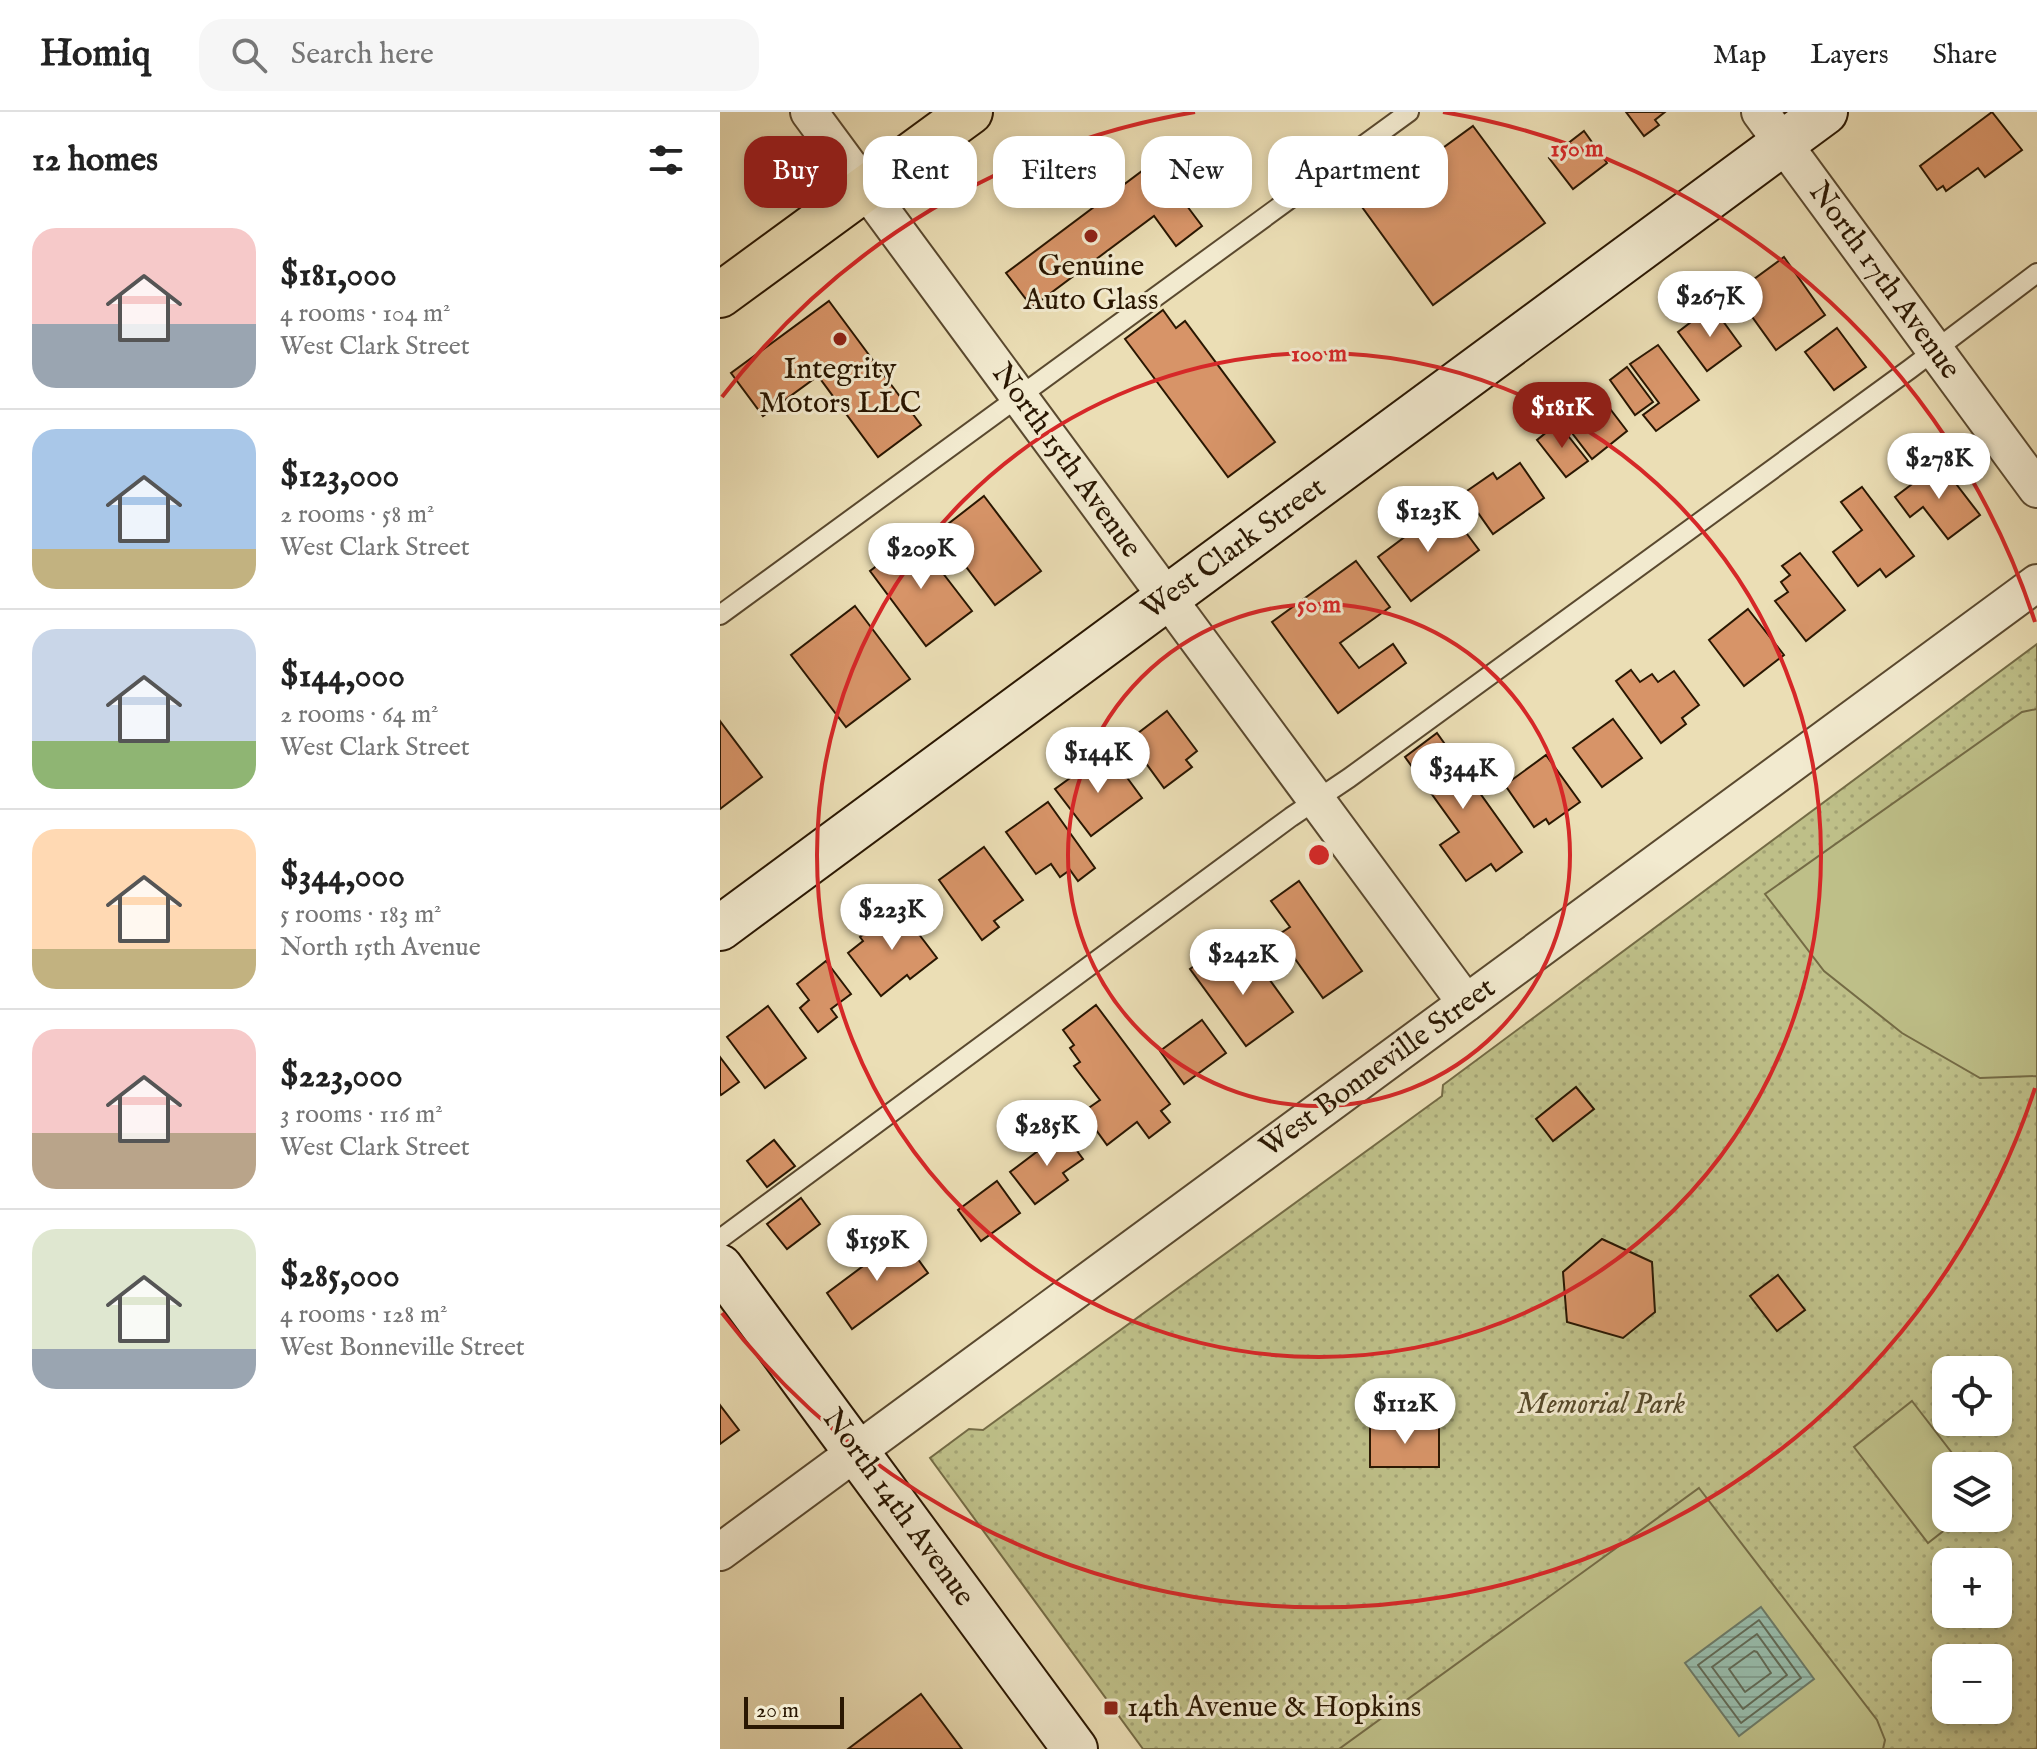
<!DOCTYPE html>
<html lang="en">
<head>
<meta charset="utf-8">
<style>
  body { margin:0; font-family:"IM FELL English",serif; background:#f6f6f6; color:#222; height:100vh; display:flex; flex-direction:column; font-size:30px; white-space:nowrap }
  * { box-sizing:border-box; margin:0 }
  p { font-size:26px; color:#767676 }
  .icon { flex:none; width:44px; height:44px; fill:none; stroke:currentColor; stroke-width:2; stroke-linecap:round; stroke-linejoin:round }
  .map { position:relative; flex:1; overflow:hidden }
  .side { display:flex; flex-direction:column; background:#fff; width:720px }
  .side>* { flex:none }
  .top-card { position:absolute; left:24px; top:24px; width:760px; height:72px; display:flex; gap:16px }
  .tools { position:absolute; left:1212px; top:1244px; display:grid; gap:16px }
  .tools a { display:grid; place-items:center; width:80px; height:80px; border-radius:16px; background:#fff; box-shadow:0 4px 12px #0003; font-size:40px }
  .scale { position:absolute; left:24px; bottom:20px; width:100px; box-sizing:border-box; padding-left:8px; border:4px solid #2a1702; border-top:0; font-size:22px; line-height:28px; white-space:nowrap; color:#2a1702; -webkit-text-stroke:6px #f2eacf; paint-order:stroke }
  .price { position:absolute; translate:-50% -68px; padding:0 18px; border-radius:28px; background:#fff; color:#222; font-size:26px; line-height:52px; filter:drop-shadow(0 2px 4px #0008) }
  .price::after { content:''; position:absolute; left:50%; top:48px; width:24px; height:18px; margin-left:-12px; background:inherit; clip-path:polygon(0 0,100% 0,50% 100%) }
  .price.selected { background:#8f2418; color:#fff }
  ul { padding:0; list-style:none }
  li { display:flex; align-items:center; gap:24px; height:200px; padding:0 32px }
  li+li { border-top:2px solid #e0e0e0 }
  li span { display:grid; place-items:center; flex:none; width:224px; height:160px; border-radius:24px; color:#555 }
  li>.icon { margin-inline-start:auto }
  span .icon { width:96px; height:96px; fill:#fffc; stroke-width:1 }
  li b { font-size:34px }
  h2 { display:flex; justify-content:space-between; align-items:center; height:96px; padding:0 32px; font-size:34px }
  .pill { padding:0 28px; border-radius:24px; background:#fff; box-shadow:0 4px 12px #0003; font-size:28px; line-height:72px }
  .pill.selected { background:#8f2418; color:#fff }
  header { display:flex; align-items:center; gap:48px; box-sizing:border-box; height:112px; padding:0 40px; background:#fff; border-bottom:2px solid #e0e0e0 }
  header strong { font-size:38px }
  nav { display:flex; gap:44px; margin-inline-start:auto; font-size:28px }
  .search { width:560px; height:72px; background:#f6f6f6; display:flex; align-items:center; gap:20px; box-sizing:border-box; padding:0 28px; border-radius:24px; color:#767676; font-size:30px }
  main { display:flex; flex:1; min-height:0 }
  .map>svg:first-child { display:block }
  .green { fill:url(#green-dots); stroke:#746b45; stroke-width:2; fill-rule:evenodd }
  .pitch { fill:#bebf88; stroke:#746b45; stroke-width:2 }
  .water { fill:url(#water-rules); stroke:#6c7a67; stroke-width:2 }
  .lines { fill:none; stroke-linecap:round; stroke-linejoin:round }
  .shore { stroke:#616a56; stroke-width:2 }
  .building { fill:#d79468; stroke:#2a1702; stroke-width:2 }
  .lane-casing { stroke:#5a492f; stroke-width:22 }
  .street-casing { stroke:#5a492f; stroke-width:40 }
  .secondary-casing { stroke:#2a1702; stroke-width:48 }
  .primary-casing { stroke:#2a1702; stroke-width:48 }
  .lane { stroke:#f2eacf; stroke-width:18 }
  .street { stroke:#f2eacf; stroke-width:36 }
  .secondary { stroke:#f2eacf; stroke-width:44 }
  .primary { stroke:#ebdeb5; stroke-width:44 }
  .ring { fill:none; stroke:#d62828; stroke-width:4 }
  .poi-dot { fill:#8f2418; stroke:#f2eacf; stroke-width:3 }
  .labels { text-anchor:middle; dominant-baseline:central; stroke-width:6; stroke-linejoin:round; paint-order:stroke }
  .poi-label { font-size:30px; fill:#2a1702; stroke:#f2eacf }
  .street-label { font-size:30px; fill:#2a1702; stroke:#f2eacf }
  .park-label { font-size:30px; font-style:italic; fill:#56492a; stroke:#f2eacf }
  .centre { fill:#d62828; stroke:#f2eacf; stroke-width:4 }
  .ring-label { font-size:24px; text-anchor:middle; font-weight:bold; fill:#d62828; stroke:#f2eacf; stroke-width:6; stroke-linejoin:round; paint-order:stroke }
</style>
</head>
<body>
<header>
<strong>Homiq</strong>
<div class="search"><svg class="icon" aria-label="search" viewBox="0 0 24 24"><circle cx="10" cy="10" r="6"/><path d="M15 15l6 6"/></svg>Search here</div>
<nav><a>Map</a><a>Layers</a><a>Share</a></nav>
</header>
<main>
<section class="side">
<h2>12 homes<svg class="icon" aria-label="filters" viewBox="0 0 24 24"><path d="M4 7h16M4 17h16"/><circle cx="9" cy="7" r="2"/><circle cx="15" cy="17" r="2"/></svg></h2>
<ul>
<li><span style="background:linear-gradient(#f6c9c9 60%,#9aa5b1 0)"><svg class="icon" aria-label="home" viewBox="0 0 24 24"><path d="M3 11l9-7 9 7M6 9v11h12V9"/></svg></span><div><b>$181,000</b><p>4 rooms · 104 m²</p><p>West Clark Street</p></div></li>
<li><span style="background:linear-gradient(#a9c7e8 75%,#c2b280 0)"><svg class="icon" aria-label="home" viewBox="0 0 24 24"><path d="M3 11l9-7 9 7M6 9v11h12V9"/></svg></span><div><b>$123,000</b><p>2 rooms · 58 m²</p><p>West Clark Street</p></div></li>
<li><span style="background:linear-gradient(#c9d6e8 70%,#8fb573 0)"><svg class="icon" aria-label="home" viewBox="0 0 24 24"><path d="M3 11l9-7 9 7M6 9v11h12V9"/></svg></span><div><b>$144,000</b><p>2 rooms · 64 m²</p><p>West Clark Street</p></div></li>
<li><span style="background:linear-gradient(#ffd9b3 75%,#c2b280 0)"><svg class="icon" aria-label="home" viewBox="0 0 24 24"><path d="M3 11l9-7 9 7M6 9v11h12V9"/></svg></span><div><b>$344,000</b><p>5 rooms · 183 m²</p><p>North 15th Avenue</p></div></li>
<li><span style="background:linear-gradient(#f6c9c9 65%,#b9a48a 0)"><svg class="icon" aria-label="home" viewBox="0 0 24 24"><path d="M3 11l9-7 9 7M6 9v11h12V9"/></svg></span><div><b>$223,000</b><p>3 rooms · 116 m²</p><p>West Clark Street</p></div></li>
<li><span style="background:linear-gradient(#dfe7d0 75%,#9aa5b1 0)"><svg class="icon" aria-label="home" viewBox="0 0 24 24"><path d="M3 11l9-7 9 7M6 9v11h12V9"/></svg></span><div><b>$285,000</b><p>4 rooms · 128 m²</p><p>West Bonneville Street</p></div></li>
</ul>
</section>
<div class="map">
<svg width="1317" height="1637" viewBox="0 0 1317 1637">
  <defs>
    <pattern id="green-dots" width="8" height="8" patternUnits="userSpaceOnUse" patternTransform="scale(2)"><rect width="8" height="8" fill="#bebf88"/><path d="M2 2h.1M6 6h.1" fill="none" stroke="#a3a374" stroke-width="1.8" stroke-linecap="round"/></pattern>
    <pattern id="water-rules" width="6" height="5" patternUnits="userSpaceOnUse" patternTransform="scale(2)"><rect width="6" height="5" fill="#98bcab"/><path d="M0 2.5h6" fill="none" stroke="#83a192"/></pattern>
  </defs>
  <rect width="100%" height="100%" fill="#ebdeb5"/>
  <filter id="stains"><feTurbulence type="fractalNoise" baseFrequency=".0025" numOctaves="4"/><feColorMatrix values="0 0 0 0 .2 0 0 0 0 .09 0 0 0 0 .02 0 0 0 .5 -.17"/></filter>
  <radialGradient id="worn" r=".72"><stop offset=".6" stop-color="#630" stop-opacity="0"/><stop offset="1" stop-color="#630" stop-opacity=".3"/></radialGradient>
  <path class="green" d="M 1317,532 L 1317,1637 L 423,1637 L 210,1346 L 249,1317 L 263,1318 L 722,984 L 723,973 ZM 1226,1258 L 1278,1258 L 1278,1310 L 1226,1310 ZM 1226,1354 L 1278,1354 L 1278,1406 L 1226,1406 ZM 1226,1450 L 1278,1450 L 1278,1502 L 1226,1502 ZM 1226,1546 L 1278,1546 L 1278,1598 L 1226,1598 Z"/>
  <g class="pitch">
    <polygon points="1317,597 1317,964 1260,966 1182,921 1104,859 1045,782 1302,600"/>
    <polygon points="1192,1289 1242,1354 1226,1354 1226,1406 1240,1406 1208,1431 1134,1335"/>
    <polygon points="979,1376 1157,1608 1165,1628 1163,1637 619,1637"/>
  </g>
  <polygon class="water" points="1041,1495 1094,1567 1019,1624 965,1551"/>
  <g class="lines">
    <g class="shore">
      <polygon points="1039,1508 1081,1566 1021,1611 978,1553"/>
      <polygon points="1037,1522 1067,1563 1023,1597 992,1555"/>
      <polygon points="1034,1539 1037,1540 1051,1561 1025,1580 1009,1557"/>
    </g>
  </g>
  <g class="building">
    <polygon points="906,0 945,0 935,8 939,13 924,24"/>
    <polygon points="1272,0 1302,38 1265,65 1258,56 1226,79 1223,74 1217,78 1200,54"/>
    <polygon points="753,14 825,111 713,193 642,95"/>
    <polygon points="864,19 887,51 853,77 829,46"/>
    <polygon points="434,50 482,114 456,134 434,104 312,195 286,161"/>
    <polygon points="1064,145 1105,203 1056,238 1015,181"/>
    <polygon points="109,189 201,313 158,345 98,264 43,304 11,261"/>
    <polygon points="992,194 1021,234 987,259 958,220"/>
    <polygon points="443,198 456,216 465,209 555,330 508,365 405,227"/>
    <polygon points="1117,216 1146,255 1114,278 1085,240"/>
    <polygon points="938,233 979,288 936,319 923,303 939,291 910,252"/>
    <polygon points="907,255 933,290 915,303 890,268"/>
    <polygon points="878,281 907,319 872,347 842,308"/>
    <polygon points="838,311 868,349 846,365 817,328"/>
    <polygon points="800,351 824,386 773,422 744,381 773,361 777,367"/>
    <polygon points="1220,351 1260,403 1228,427 1203,395 1190,405 1175,385"/>
    <polygon points="1142,375 1194,444 1166,465 1160,457 1138,474 1113,440 1142,418 1121,390"/>
    <polygon points="264,384 321,459 275,493 219,419"/>
    <polygon points="726,394 759,438 691,489 658,445"/>
    <polygon points="195,425 252,499 206,534 150,459"/>
    <polygon points="1080,441 1125,498 1086,529 1055,489 1068,480 1061,470 1070,463 1062,454"/>
    <polygon points="636,449 670,495 620,531 639,556 673,532 686,551 618,601 552,510"/>
    <polygon points="135,494 190,567 126,615 71,543"/>
    <polygon points="1028,497 1064,543 1024,574 989,528"/>
    <polygon points="911,558 920,570 932,562 938,570 954,559 979,593 962,606 966,612 941,631 896,569"/>
    <polygon points="447,599 477,639 466,648 472,655 444,676 409,628"/>
    <polygon points="893,607 922,646 882,675 853,636"/>
    <polygon points="0,609 42,665 0,697"/>
    <polygon points="717,621 802,740 776,759 771,752 746,769 720,733 739,720 685,645"/>
    <polygon points="826,643 860,690 829,712 826,707 814,715 785,673"/>
    <polygon points="379,645 389,659 397,652 422,686 371,724 335,677"/>
    <polygon points="328,690 375,756 358,769 350,758 340,765 331,752 316,762 286,720"/>
    <polygon points="264,735 303,788 274,809 279,815 262,828 219,768"/>
    <polygon points="579,769 642,859 603,886 558,823 570,815 551,789"/>
    <polygon points="179,796 217,846 190,867 187,863 161,884 128,841 143,829 140,825"/>
    <polygon points="495,839 514,865 536,849 573,900 526,934 470,857"/>
    <polygon points="106,849 131,882 111,897 117,905 98,920 80,896 89,888 77,872"/>
    <polygon points="376,893 450,992 441,999 450,1010 429,1026 417,1010 387,1033 363,1000 380,988 354,954 360,950 350,936 354,933 343,918"/>
    <polygon points="48,894 86,946 45,976 7,925"/>
    <polygon points="482,908 506,941 464,972 440,939"/>
    <polygon points="0,945 19,970 1,983 0,981"/>
    <polygon points="856,975 874,997 833,1029 816,1007"/>
    <polygon points="343,1020 363,1047 343,1061 348,1068 315,1092 290,1060"/>
    <polygon points="54,1028 75,1054 47,1075 27,1049"/>
    <polygon points="277,1069 300,1101 261,1129 238,1098"/>
    <polygon points="81,1086 100,1112 67,1137 47,1112"/>
    <polygon points="182,1125 208,1161 132,1217 107,1181"/>
    <polygon points="882,1127 932,1150 935,1200 903,1226 847,1210 843,1160"/>
    <polygon points="1058,1163 1085,1198 1057,1219 1030,1184"/>
    <polygon points="0,1293 19,1318 0,1332"/>
    <polygon points="719,1313 719,1355 650,1355 650,1314"/>
    <polygon points="201,1582 242,1637 128,1637"/>
  </g>
  <g class="lines">
    <defs>
      <g id="lane">
        <polyline points="0,503 689,0"/>
        <polyline points="0,1127 571,705 629,666 1190,257 1317,161"/>
      </g>
      <g id="street">
        <polyline points="89,0 746,891"/>
        <polyline points="1040,0 1317,377"/>
        <polyline points="0,1440 1317,471"/>
      </g>
      <g id="secondary">
        <polyline points="0,816 1105,0"/>
        <polyline points="0,1155 355,1637"/>
      </g>
      <polyline id="primary" points="0,183 250,0"/>
    </defs>
    <use href="#lane" class="lane-casing"/>
    <use href="#street" class="street-casing"/>
    <use href="#secondary" class="secondary-casing"/>
    <use href="#primary" class="primary-casing"/>
    <use href="#lane" class="lane"/>
    <use href="#street" class="street"/>
    <use href="#secondary" class="secondary"/>
    <use href="#primary" class="primary"/>
  </g>
  <g class="ring">
    <circle cx="599" cy="743" r="251"/>
    <circle cx="599" cy="743" r="502"/>
    <path d="M1315 976A753 753 0 0 1 2 1201M2 285A753 753 0 0 1 475 0M723 0A753 753 0 0 1 1315 510"/>
  </g>
  <g class="poi-dot">
    <circle cx="371" cy="124" r="8"/>
    <circle cx="120" cy="227" r="8"/>
    <rect x="383" y="1588" width="16" height="16" rx="4"/>
  </g>
  <g class="labels">
    <g class="poi-label">
      <text x="371" y="155">Genuine<tspan x="371" dy="34">Auto Glass</tspan></text>
      <text x="120" y="258">Integrity<tspan x="120" dy="34">Motors LLC</tspan></text>
      <text x="407" y="1596" text-anchor="start">14th Avenue &amp; Hopkins</text>
    </g>
    <g class="street-label">
      <text transform="translate(1164 169) rotate(54)">North 17th Avenue</text>
      <text transform="translate(346 349) rotate(54)">North 15th Avenue</text>
      <text transform="translate(514 437) rotate(-36)">West Clark Street</text>
      <text transform="translate(658 956) rotate(-36)">West Bonneville Street</text>
      <text transform="translate(178 1396) rotate(54)">North 14th Avenue</text>
    </g>
    <g class="park-label">
      <text x="881" y="1293">Memorial Park</text>
    </g>
  </g>
  <circle cx="599" cy="743" r="12" class="centre"/>
  <g class="ring-label">
    <text x="857" y="44">150 m</text>
    <text x="599" y="249">100 m</text>
    <text x="599" y="500">50 m</text>
  </g>
  <rect width="100%" height="100%" filter="url(#stains)"/>
  <rect width="100%" height="100%" fill="url(#worn)"/>
</svg>
<div class="tools">
<a><svg class="icon" aria-label="locate" viewBox="0 0 24 24"><circle cx="12" cy="12" r="6"/><path d="M12 2v4M12 18v4M2 12h4M18 12h4"/></svg></a>
<a><svg class="icon" aria-label="layers" viewBox="0 0 24 24"><path d="M12 4l9 5-9 5-9-5zM3 14l9 5 9-5"/></svg></a>
<a>+</a>
<a>−</a>
</div>
<div class="scale">20 m</div>
<b class="price" style="left:990px;top:227px">$267K</b>
<b class="price selected" style="left:842px;top:338px">$181K</b>
<b class="price" style="left:1219px;top:389px">$278K</b>
<b class="price" style="left:708px;top:442px">$123K</b>
<b class="price" style="left:201px;top:479px">$209K</b>
<b class="price" style="left:378px;top:683px">$144K</b>
<b class="price" style="left:743px;top:699px">$344K</b>
<b class="price" style="left:172px;top:840px">$223K</b>
<b class="price" style="left:523px;top:885px">$242K</b>
<b class="price" style="left:327px;top:1056px">$285K</b>
<b class="price" style="left:157px;top:1171px">$159K</b>
<b class="price" style="left:685px;top:1334px">$112K</b>
<div class="top-card">
<a class="pill selected">Buy</a>
<a class="pill">Rent</a>
<a class="pill">Filters</a>
<a class="pill">New</a>
<a class="pill">Apartment</a>
</div>
</div>
</main>
</body>
</html>
